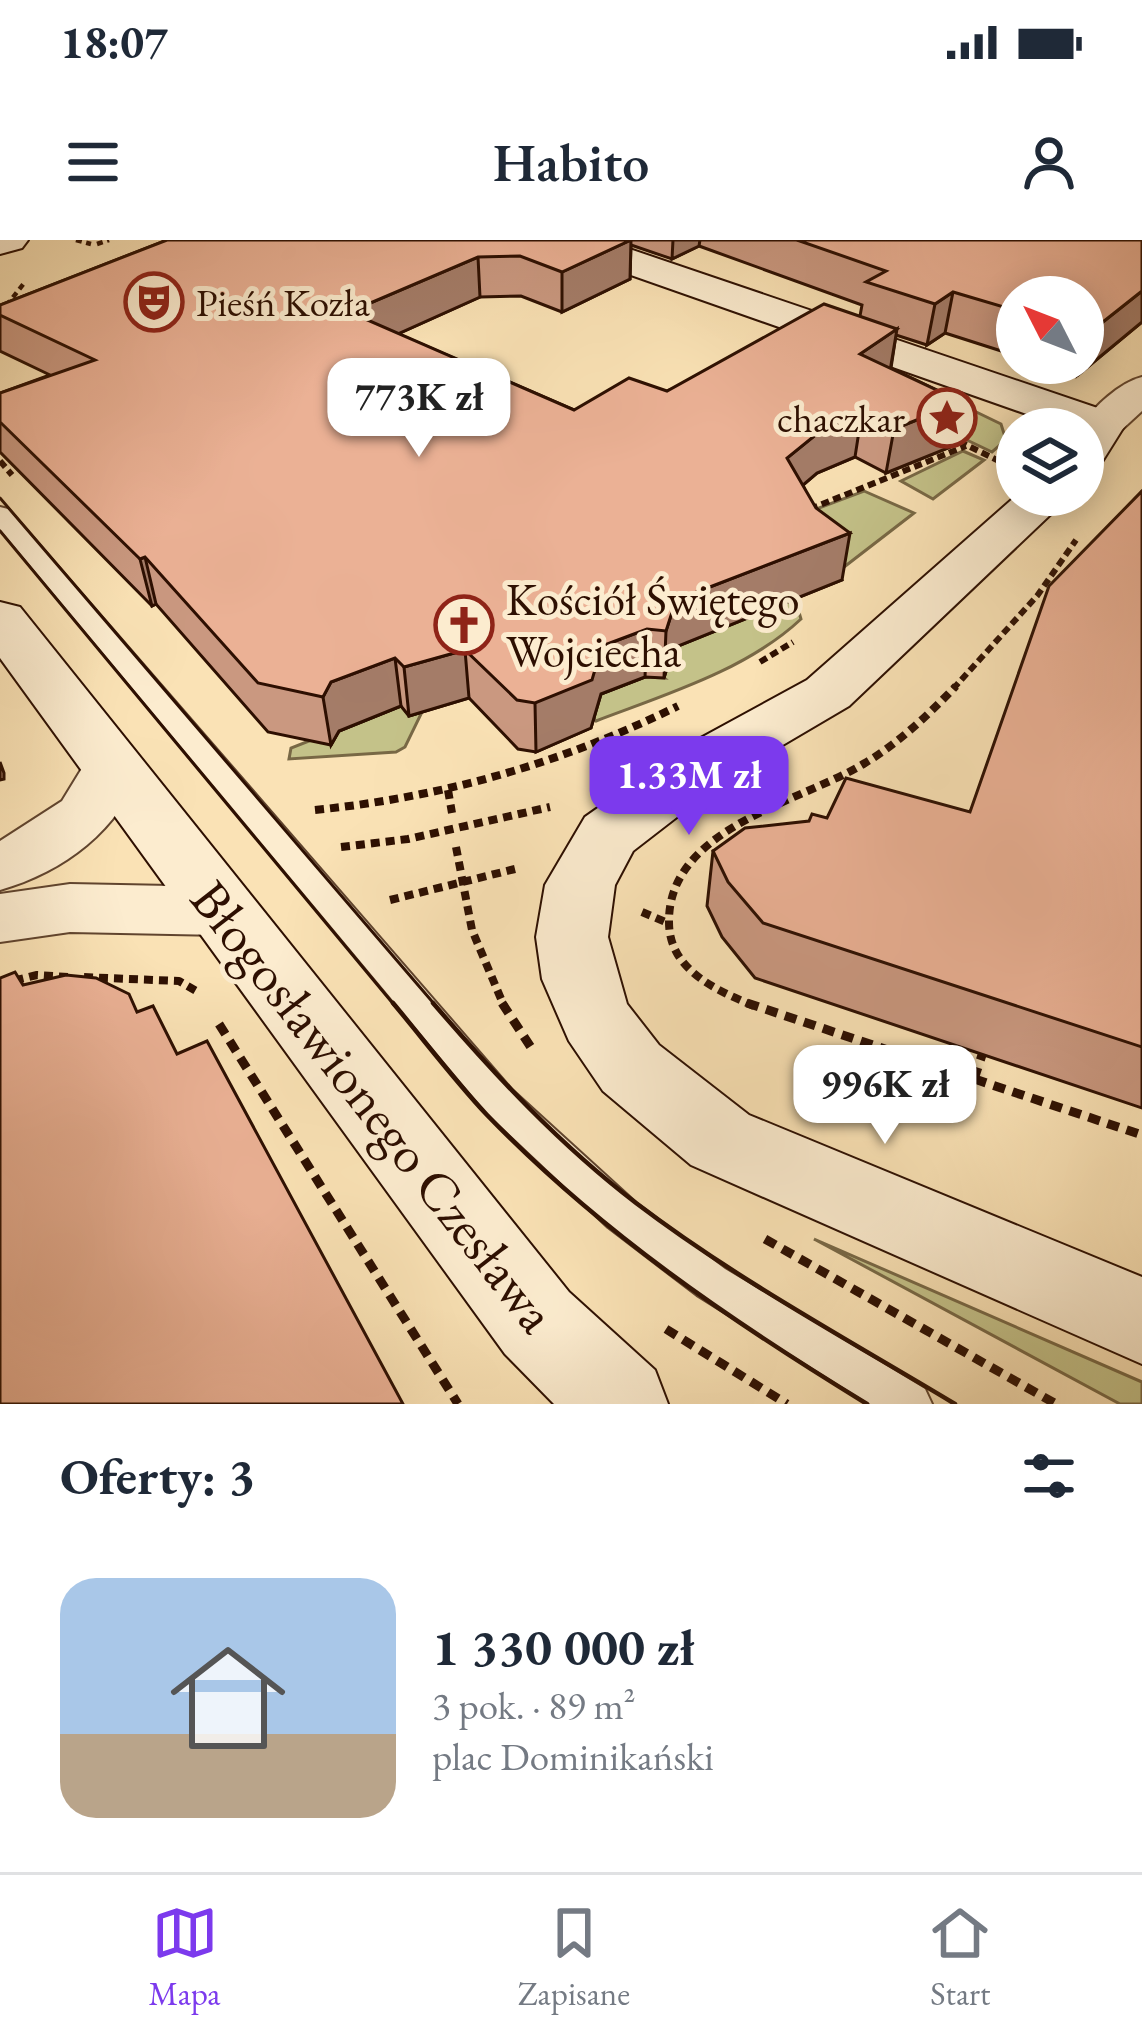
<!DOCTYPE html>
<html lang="pl">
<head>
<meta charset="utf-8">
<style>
  body { margin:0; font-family:"EB Garamond",serif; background:#f2f2f3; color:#1f2937; height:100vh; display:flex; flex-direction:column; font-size:45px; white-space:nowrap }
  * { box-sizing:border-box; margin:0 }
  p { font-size:39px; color:#747a83 }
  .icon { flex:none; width:66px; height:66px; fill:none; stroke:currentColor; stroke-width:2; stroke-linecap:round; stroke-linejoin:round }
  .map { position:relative; height:1164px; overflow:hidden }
  .details { display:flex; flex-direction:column; background:#fff; flex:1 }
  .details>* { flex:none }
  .needle { width:78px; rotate:312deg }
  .controls { position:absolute; left:996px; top:36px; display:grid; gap:24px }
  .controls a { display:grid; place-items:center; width:108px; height:108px; border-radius:50%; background:#fff; box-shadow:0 6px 30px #0003; font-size:60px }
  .price { position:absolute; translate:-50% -102px; padding:0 27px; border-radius:24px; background:#fff; color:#222; font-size:39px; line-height:78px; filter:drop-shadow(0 3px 6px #0008) }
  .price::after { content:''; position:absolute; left:50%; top:72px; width:36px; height:27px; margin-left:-18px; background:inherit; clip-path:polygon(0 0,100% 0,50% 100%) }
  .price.current { background:#7c3aed; color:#fff }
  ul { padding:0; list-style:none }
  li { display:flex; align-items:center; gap:36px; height:300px; padding:0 60px }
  li span { display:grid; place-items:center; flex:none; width:336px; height:240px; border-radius:36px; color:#555 }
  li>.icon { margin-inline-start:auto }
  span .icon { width:144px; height:144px; fill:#fffc; stroke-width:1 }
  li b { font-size:51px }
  h2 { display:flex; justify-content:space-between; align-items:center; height:144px; padding:0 60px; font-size:51px }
  .status { display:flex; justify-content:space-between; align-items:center; height:84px; padding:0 60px; background:#fff; direction:ltr }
  .status svg { height:33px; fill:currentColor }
  header { display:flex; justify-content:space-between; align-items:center; height:156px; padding:0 60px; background:#fff; font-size:54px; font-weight:600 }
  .tab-bar { display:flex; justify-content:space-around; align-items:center; height:168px; border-top:3px solid #e0e1e3; background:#fff; font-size:33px; color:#747a83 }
  .tab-bar a { display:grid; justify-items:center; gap:6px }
  .tab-bar .current { color:#7c3aed }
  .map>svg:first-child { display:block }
  .green { fill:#c4c289; stroke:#786845; stroke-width:3 }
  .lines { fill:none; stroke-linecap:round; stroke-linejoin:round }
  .lane-casing { stroke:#60442e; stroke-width:4 }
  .street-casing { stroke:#60442e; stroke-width:4 }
  .secondary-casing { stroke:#2d0f01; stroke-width:4 }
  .path-far3 { stroke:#2d0f01; stroke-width:4.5; stroke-dasharray:6 4.5; stroke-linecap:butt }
  .path-far2 { stroke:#2d0f01; stroke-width:6; stroke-dasharray:8 4.5; stroke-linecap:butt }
  .path-far1 { stroke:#2d0f01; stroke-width:8; stroke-dasharray:9 6; stroke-linecap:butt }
  .path { stroke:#2d0f01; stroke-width:9; stroke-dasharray:12 8; stroke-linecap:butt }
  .lane { fill:#fceccf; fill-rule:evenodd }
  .street { fill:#fceccf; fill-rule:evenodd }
  .secondary { fill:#fceccf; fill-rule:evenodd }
  .tram-far1 { stroke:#2d0f01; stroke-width:3 }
  .tram { stroke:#2d0f01; stroke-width:4.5 }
  .wall { fill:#ca9880; stroke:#2d0f01; stroke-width:3; fill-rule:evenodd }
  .shaded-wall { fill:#a47c68; stroke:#2d0f01; stroke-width:3 }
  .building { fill:#ebb195; stroke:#2d0f01; stroke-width:3 }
  .labels { text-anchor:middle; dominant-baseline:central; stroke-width:10; stroke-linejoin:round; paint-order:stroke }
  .far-poi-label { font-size:39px; fill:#2d0f01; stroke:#fceccf; text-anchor:start }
  .poi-label { font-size:45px; fill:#2d0f01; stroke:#fceccf; text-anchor:start }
  .near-street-label { font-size:54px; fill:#2d0f01; stroke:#fceccf }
</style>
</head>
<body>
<div class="status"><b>18:07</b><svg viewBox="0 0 49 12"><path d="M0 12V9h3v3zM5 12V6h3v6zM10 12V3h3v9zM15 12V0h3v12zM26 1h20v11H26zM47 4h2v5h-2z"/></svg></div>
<header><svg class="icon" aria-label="menu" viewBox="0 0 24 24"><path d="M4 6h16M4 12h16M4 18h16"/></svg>Habito<svg class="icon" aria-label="person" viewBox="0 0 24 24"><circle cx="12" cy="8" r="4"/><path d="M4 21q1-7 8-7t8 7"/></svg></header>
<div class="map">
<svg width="1142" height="1164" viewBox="0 0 1142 1164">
  <rect width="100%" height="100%" fill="#fae2b5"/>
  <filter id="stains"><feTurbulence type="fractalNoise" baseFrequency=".00167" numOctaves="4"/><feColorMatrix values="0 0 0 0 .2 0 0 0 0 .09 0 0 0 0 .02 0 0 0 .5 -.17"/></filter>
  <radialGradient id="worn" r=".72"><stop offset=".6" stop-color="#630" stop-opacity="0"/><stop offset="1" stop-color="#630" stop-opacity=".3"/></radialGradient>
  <g class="green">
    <polygon points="935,152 1001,184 1006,200 992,212 902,169"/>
    <polygon points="963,211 984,220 933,259 901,241"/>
    <polygon points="864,251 914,273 835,334 811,271"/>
    <path d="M 776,353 L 798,369 L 801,379 C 747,430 664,455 596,481 L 579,462 L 645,437 L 664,438 L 628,411 L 755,362 L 766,370 L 773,368 Z"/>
    <polygon points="401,466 409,476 422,472 405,507 396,512 289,519 291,508 319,497 331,505 339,491"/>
    <polygon points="814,999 1142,1142 1142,1164 1120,1164"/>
  </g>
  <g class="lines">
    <defs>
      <polygon id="lane" points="0,267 8,269 512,850 636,963 725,1029 925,1149 932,1164 870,1164 697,1055 608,987 486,872 0,289"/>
      <g id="street">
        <path d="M 1142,137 L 1142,171 L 1117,194 L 1087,194 L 1081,185 C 1095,166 1119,143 1142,137 Z"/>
        <path d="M 112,507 L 132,512 L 141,526 C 121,590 63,632 0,650 L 0,601 L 62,561 L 92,512 Z"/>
        <polygon points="70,644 221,647 244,654 253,671 244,688 221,695 70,692 0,702 0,654"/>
      </g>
      <g id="secondary">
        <polygon points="0,0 28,0 22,8 0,14"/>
        <polygon points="548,0 603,0 1118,175 1125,185 1100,225 1083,229 1083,189 1069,189 554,8"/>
        <polygon points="1017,255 1071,255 849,466 730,536 633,611 615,645 608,697 627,764 659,805 749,875 1142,1037 1142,1124 691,925 603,851 569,801 542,739 536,697 545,645 585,577 686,506 807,440"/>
        <polygon points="0,362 20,367 569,1052 655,1130 668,1164 554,1164 505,1114 0,418"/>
      </g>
    </defs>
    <use href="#lane" class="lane-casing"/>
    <use href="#street" class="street-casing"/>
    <use href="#secondary" class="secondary-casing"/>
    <g class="path-far3">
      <polyline points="76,0 91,4"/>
      <polyline points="97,4 109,0"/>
      <polyline points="0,74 25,42"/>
      <polyline points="945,195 954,199"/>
    </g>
    <g class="path-far2">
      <polyline points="948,196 1003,223"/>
      <polyline points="0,221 12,235"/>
      <polyline points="810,269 966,206"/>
      <polyline points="760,422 793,402"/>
      <polyline points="953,449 1037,356 1076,300"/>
    </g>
    <g class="path-far1">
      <polyline points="448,550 452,573"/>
      <path d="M 315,570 C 444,557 562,523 678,466"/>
      <polyline points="341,607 408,599 550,567"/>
      <polyline points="456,607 472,690 504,766"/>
      <polyline points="390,660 515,629"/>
      <polyline points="642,672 668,683"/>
      <polyline points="84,737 179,741 198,752"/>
      <polyline points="0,744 37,735 69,737"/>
      <path d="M 754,766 C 716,750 669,730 669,682 C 668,587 802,562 865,523 C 899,503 929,474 956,446"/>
    </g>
    <g class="path">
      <polyline points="502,763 532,809"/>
      <polyline points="747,763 1142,895"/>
      <polyline points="219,784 458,1164"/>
      <polyline points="974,839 985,806"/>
      <polyline points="765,999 1056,1164"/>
      <polyline points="666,1089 787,1164"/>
    </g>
    <use href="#lane" class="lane"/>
    <use href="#street" class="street"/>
    <use href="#secondary" class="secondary"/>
    <g class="tram-far1">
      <polyline points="0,258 436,766"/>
      <polyline points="0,291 395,766"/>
    </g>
    <g class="tram">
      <path d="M 393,763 C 424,800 454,840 487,875 C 599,991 731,1081 867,1164"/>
      <path d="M 433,763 C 495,835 560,905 636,963 C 736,1039 847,1099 955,1164"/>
    </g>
  </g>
  <g class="wall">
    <path d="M 167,0 L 1142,0 L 1142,82 L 1078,135 L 1039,123 L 1083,123 L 1083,57 L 1017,57 L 1017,116 L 945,93 L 927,105 L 896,95 L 891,128 L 962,162 L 953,206 L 886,233 L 855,217 L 817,233 L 803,245 L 842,340 L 673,408 L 664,438 L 645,437 L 601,454 L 591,488 L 536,512 L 518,509 L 469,458 L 409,476 L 401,466 L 339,491 L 331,505 L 268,492 L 156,364 L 152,366 L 0,212 L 0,153 L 50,135 L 0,111 L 0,65 ZM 631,5 L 672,19 L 699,6 L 862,65 L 860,76 L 667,151 L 574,170 L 398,94 L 480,57 L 521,56 L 562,72 L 630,39 Z"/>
    <polygon points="1142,251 1142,868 755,738 722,697 707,666 713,611 827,578 970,572"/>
  </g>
  <g class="shaded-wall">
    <polygon points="631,0 630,39 562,72 562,32"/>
    <polygon points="673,0 700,0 699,6 672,19"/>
    <polygon points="478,17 480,57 353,114 349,72"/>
    <polygon points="1142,51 1142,82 1078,135 1081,123 1083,123 1089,93"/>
    <polygon points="953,52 945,93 927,105 935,64"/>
    <polygon points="897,89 890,131 860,114"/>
    <polygon points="962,162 953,206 886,233 894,189"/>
    <polygon points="862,172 855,217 817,233 782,263 787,218 824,188"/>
    <polygon points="850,293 842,340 673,408 664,438 666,391 676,360"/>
    <polygon points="145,317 156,364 152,366 140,319"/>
    <polygon points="647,389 645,437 601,454 591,488 536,512 535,463 602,406"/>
    <polygon points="465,410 469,458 409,476 404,427"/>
    <polygon points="395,418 401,466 339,491 331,505 323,457 331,442"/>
    <polygon points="0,522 4,533 4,539 0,540"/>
  </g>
  <g class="building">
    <polygon points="167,0 631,0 562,32 520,16 478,17 349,72 574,170 629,138 667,151 824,64 897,89 860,114 962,162 894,189 862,172 824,188 787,218 816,268 850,293 676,360 666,391 647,389 602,406 592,440 535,463 517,460 465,410 404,427 395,418 331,442 323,457 258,443 145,317 140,319 0,182 0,153 95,120 0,75 0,65"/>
    <polygon points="797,0 1142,0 1142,51 1089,93 1083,91 1083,57 1017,57 1017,71 953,52 935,64 866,42 886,31"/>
    <polygon points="1142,251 1142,807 763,683 728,642 713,611 745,588 809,581 812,574 827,578 846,538 970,572 1049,346"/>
    <polygon points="15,732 23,745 66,735 96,738 129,754 137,772 153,766 177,814 207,801 403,1164 0,1164 0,738"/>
  </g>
  <defs>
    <symbol id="theatre-ring" viewBox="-11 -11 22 22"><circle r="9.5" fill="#fceccf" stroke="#8f2418" stroke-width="1.5"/><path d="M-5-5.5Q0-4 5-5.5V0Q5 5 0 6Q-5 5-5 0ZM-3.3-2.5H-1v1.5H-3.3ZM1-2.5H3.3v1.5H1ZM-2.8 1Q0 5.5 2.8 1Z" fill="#8f2418"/></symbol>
    <symbol id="sight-ring" viewBox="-11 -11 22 22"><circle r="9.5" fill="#fceccf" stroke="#8f2418" stroke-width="1.5"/><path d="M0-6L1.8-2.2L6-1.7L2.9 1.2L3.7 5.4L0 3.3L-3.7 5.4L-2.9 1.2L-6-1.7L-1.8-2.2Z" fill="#8f2418"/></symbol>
    <symbol id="church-ring" viewBox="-11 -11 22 22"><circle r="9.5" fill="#fceccf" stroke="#8f2418" stroke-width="1.5"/><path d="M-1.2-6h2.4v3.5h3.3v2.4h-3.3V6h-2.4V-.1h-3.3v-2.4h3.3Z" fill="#8f2418"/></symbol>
  </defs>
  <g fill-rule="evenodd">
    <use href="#theatre-ring" x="121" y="29" width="66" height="66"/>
    <use href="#sight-ring" x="914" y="145" width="66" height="66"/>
    <use href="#church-ring" x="431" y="352" width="66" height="66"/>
  </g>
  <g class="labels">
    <g class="far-poi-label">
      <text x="196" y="62">Pieśń Kozła</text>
      <text x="905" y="178" text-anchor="end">chaczkar</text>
    </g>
    <g class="poi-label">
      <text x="506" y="359">Kościół Świętego<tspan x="506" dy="52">Wojciecha</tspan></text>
    </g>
    <g class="near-street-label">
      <text transform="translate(374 866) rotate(52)">Błogosławionego Czesława</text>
    </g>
  </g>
  <rect width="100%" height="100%" filter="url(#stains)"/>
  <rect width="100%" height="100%" fill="url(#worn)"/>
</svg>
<div class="controls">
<a><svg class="needle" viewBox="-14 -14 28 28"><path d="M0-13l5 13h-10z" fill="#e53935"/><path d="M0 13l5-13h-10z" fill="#747a83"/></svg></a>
<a><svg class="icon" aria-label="layers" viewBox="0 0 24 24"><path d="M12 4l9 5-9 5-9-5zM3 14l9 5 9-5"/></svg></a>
</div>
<b class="price" style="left:419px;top:220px">773K zł</b>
<b class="price current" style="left:689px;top:598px">1.33M zł</b>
<b class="price" style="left:885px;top:907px">996K zł</b>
</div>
<section class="details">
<h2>Oferty: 3<svg class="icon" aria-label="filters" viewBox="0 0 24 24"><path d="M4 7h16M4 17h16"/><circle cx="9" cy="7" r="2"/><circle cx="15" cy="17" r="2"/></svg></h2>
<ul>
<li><span style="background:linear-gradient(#a9c7e8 65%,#b9a48a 0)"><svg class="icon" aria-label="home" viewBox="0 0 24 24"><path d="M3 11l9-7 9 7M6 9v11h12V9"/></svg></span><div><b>1 330 000 zł</b><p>3 pok. · 89 m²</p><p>plac Dominikański</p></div></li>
</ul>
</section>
<nav class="tab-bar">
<a class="current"><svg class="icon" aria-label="map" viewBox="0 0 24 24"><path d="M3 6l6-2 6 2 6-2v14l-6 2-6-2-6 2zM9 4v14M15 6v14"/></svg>Mapa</a>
<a><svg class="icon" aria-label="saved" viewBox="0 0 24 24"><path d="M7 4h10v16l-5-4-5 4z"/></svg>Zapisane</a>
<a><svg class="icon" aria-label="home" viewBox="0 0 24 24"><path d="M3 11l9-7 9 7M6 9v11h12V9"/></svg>Start</a>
</nav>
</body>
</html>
